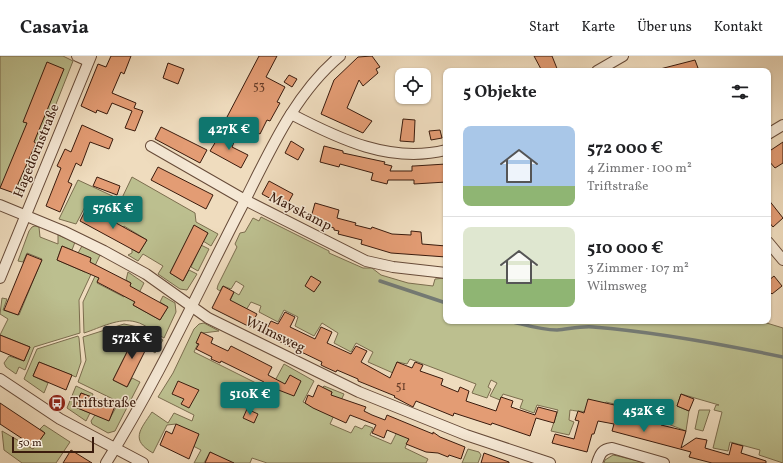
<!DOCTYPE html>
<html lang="de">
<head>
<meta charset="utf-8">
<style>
  body { margin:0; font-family:Vollkorn,serif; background:#f2f2f2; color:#202124; height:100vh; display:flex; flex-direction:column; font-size:15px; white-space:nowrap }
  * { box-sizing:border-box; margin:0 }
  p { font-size:13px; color:#757577 }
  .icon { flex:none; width:22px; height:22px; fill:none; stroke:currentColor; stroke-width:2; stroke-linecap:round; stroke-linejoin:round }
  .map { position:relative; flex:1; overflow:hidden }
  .sheet { position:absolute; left:443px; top:12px; width:328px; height:256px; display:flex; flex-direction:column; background:#fff; border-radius:8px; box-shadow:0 1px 3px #0004 }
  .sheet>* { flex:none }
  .fabs { position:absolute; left:395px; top:12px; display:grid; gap:8px }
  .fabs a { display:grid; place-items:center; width:36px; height:36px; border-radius:8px; background:#fff; box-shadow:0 1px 3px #0004; font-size:20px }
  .scale { position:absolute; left:12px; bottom:10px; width:82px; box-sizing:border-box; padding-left:4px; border:2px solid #3a1b0d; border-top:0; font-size:11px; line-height:14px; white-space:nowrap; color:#3a1b0d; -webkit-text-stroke:3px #f5e8d5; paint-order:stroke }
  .price { position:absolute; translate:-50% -34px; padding:0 9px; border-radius:4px; background:#0f766e; color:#fff; font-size:13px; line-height:26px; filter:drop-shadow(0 1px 2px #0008) }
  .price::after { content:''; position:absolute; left:50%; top:24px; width:12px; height:9px; margin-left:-6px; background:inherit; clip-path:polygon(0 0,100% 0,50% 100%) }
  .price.selected { background:#222; color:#fff }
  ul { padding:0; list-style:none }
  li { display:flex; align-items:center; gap:12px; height:100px; padding:0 20px }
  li+li { border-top:1px solid #e0e0e0 }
  li span { display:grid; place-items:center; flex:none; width:112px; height:80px; border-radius:8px; color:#555 }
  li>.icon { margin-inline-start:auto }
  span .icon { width:48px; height:48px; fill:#fffc; stroke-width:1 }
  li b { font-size:17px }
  h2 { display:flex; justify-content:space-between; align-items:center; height:48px; padding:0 20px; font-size:17px }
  header { display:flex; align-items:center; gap:24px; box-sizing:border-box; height:56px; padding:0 20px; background:#fff; border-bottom:1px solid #e0e0e0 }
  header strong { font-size:19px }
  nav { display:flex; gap:22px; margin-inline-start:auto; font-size:14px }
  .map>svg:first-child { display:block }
  .green { fill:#bcbf8f; stroke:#7b6d4e }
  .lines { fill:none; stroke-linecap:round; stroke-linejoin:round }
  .stream { stroke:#747a74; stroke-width:3.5 }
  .building { fill:#e39c74; stroke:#3a1b0d }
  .minor-casing { stroke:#674b39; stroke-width:12 }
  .minor { stroke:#f5e8d5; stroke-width:10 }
  .labels { text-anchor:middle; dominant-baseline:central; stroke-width:3; stroke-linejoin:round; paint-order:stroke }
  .number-label { font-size:12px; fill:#643b27 }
  .street-label { font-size:14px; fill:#3a1b0d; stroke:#f5e8d5 }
  .poi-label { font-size:14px; fill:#3a1b0d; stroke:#f5e8d5; text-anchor:start }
</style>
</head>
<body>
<header>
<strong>Casavia</strong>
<nav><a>Start</a><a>Karte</a><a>Über uns</a><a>Kontakt</a></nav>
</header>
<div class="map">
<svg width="783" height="407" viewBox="0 0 783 407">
  <rect width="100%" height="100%" fill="#efdcbe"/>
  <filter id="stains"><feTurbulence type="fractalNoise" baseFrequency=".005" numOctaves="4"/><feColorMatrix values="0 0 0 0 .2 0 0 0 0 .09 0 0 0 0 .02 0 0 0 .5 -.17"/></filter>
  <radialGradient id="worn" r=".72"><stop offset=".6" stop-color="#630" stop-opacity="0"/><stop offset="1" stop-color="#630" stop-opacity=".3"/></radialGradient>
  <g class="green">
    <polygon points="0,0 63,0 73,5 20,139 0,131"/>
    <polygon points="132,121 195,157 196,166 218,178 211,190 203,185 208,177 194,170 170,217 183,225 189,214 197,218 187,234 180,233 158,218 163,210 143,198 138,205 128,199 132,197 132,193 139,197 147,184 124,170 117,181 108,177 116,161 87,147 76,168 59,163 78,124 121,144"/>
    <path d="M 261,161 L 329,195 L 329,197 L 363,212 L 372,212 L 381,219 L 408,227 L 433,230 L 435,223 L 445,222 L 446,265 L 760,265 L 783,272 L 783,407 L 759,399 L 760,394 L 730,386 L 728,395 L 713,392 L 722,356 L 714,354 L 716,349 L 719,349 L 681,338 L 677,350 L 689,355 L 686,375 L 663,366 L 665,360 L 641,354 L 638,361 L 634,358 L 635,353 L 606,346 C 598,358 583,356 570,354 L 569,364 L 574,366 L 569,379 L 551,375 L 558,354 L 537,349 L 534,357 L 520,352 L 523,344 L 503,338 L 500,344 L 490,340 L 497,327 L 491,324 L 488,331 L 491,333 L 487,342 L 472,337 L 476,328 L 410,303 L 407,308 L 397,306 L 393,317 L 368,306 L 373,296 L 356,287 L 351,296 L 334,287 L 338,277 L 322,267 L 314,280 L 295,270 L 298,261 L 284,254 L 278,266 L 259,256 L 261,250 L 251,246 L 243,259 L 229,247 L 234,236 L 239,239 L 244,230 L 236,225 L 231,233 L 223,230 L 220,235 L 217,233 L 218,229 L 237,191 L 235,188 L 240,177 L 245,176 L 253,162 L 259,165 Z"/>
    <polygon points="35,170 39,171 40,181 58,188 58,179 75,186 72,194 62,190 57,204 85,216 91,202 78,197 82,190 100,199 79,244 80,277 34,291 25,314 19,311 16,318 6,311 4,307 9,300 24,305 30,291 0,279 8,263 0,258 2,242 7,243 3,254 19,259 42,203 27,197 23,206 18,205 29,175 32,171"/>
    <polygon points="201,189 209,193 198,215 191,211"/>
    <path d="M 128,216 L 144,227 L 133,249 L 160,264 L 168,251 L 160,246 L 163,240 L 175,247 L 176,256 L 164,282 C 155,277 145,268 136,266 C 119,261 100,272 84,277 L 83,246 L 96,218 L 99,221 L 97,227 L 124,241 L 131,227 L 126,224 Z"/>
    <path d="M 204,267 L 219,275 L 203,277 L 194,296 L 270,334 L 284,308 L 314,325 L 303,346 L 326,357 L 332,336 L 322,332 L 324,330 L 344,338 L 330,368 L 351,377 L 355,370 L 362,373 L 365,369 L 373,372 L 370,379 L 391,388 L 400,370 L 412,375 L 405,392 L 428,403 L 426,407 L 267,407 L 252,402 L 250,407 L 230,407 L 210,396 L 204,407 L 194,407 L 201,394 L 193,390 L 176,368 L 167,369 L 153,397 C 130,384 140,374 152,356 L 168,367 L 174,357 L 192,365 L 194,359 L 158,341 L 173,317 L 194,273 L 199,268 Z"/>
    <polygon points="124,268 138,271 163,284 155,297 147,291 151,283 137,276 113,324 127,331 132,322 140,326 115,375 108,377 92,368 91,365 95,359 109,364 119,346 78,326 86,304 83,281"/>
    <polygon points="78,280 79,282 81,306 76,321 39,306 33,320 48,327 44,337 24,323 37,293"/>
    <polygon points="76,330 93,338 92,341 81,337 75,351 90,357 86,365 67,352"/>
    <polygon points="699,354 710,354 703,375 695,373"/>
    <polygon points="44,369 70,386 56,407 22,407 4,394 2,375 33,393 45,377 40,373"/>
    <polygon points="468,393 479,396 481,399 478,407 462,407"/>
    <polygon points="613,399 618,400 646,407 604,407 605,404"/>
  </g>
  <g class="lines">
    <g class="stream">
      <polyline points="380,225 446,247"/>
      <path d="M 509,265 C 526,269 540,274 557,274 C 569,273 581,270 593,271 C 657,276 721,288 783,301"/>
    </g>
  </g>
  <g class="building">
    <polygon points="111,0 131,0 124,18 121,16 112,37 136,47 134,52 143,55 135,75 125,72 132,55 112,47 107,58 97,54 96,57 81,50 98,8 106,11"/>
    <polygon points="259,0 277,0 266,21 285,31 277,46 280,47 270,65 267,64 260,78 227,61"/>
    <polygon points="372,0 380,11 376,13 378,17 363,30 359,24 347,52 372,65 363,77 321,58 334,24 358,1"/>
    <polygon points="534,0 552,0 558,15 542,15"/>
    <polygon points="695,4 698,12 690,15 661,15 660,13"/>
    <polygon points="47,6 64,13 34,86 36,87 14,137 0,132 27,67 23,66"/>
    <polygon points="168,7 184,13 178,28 163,22"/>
    <polygon points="289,19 297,23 292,31 284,26"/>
    <polygon points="403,63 415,64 414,86 400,85"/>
    <polygon points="82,69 113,83 109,93 90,86 81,110 76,107 68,126 72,128 60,156 46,150 61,112 57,110 65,93 71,96"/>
    <polygon points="161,71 207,94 200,107 155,83"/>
    <polygon points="440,74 442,82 431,84 429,75"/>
    <polygon points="221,77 235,84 232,91 248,99 241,112 210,95"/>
    <polygon points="291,85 304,93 298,104 285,97"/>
    <polygon points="783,86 783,107 775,112 768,104 768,96"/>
    <polygon points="324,90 343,95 343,97 385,106 384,108 392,110 390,115 412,115 412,110 414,110 446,108 446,126 414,128 414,124 388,124 387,128 371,124 373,117 340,108 339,111 320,106"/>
    <polygon points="158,111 213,139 206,153 151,124"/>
    <polygon points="97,121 120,130 117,139 93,130"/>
    <polygon points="269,125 293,138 286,151 262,138"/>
    <polygon points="768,143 783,162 773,171 768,165"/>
    <polygon points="315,147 339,154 337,162 356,167 355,169 371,173 372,171 392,178 411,179 411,175 421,176 422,188 446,190 446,201 391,197 361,188 362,184 338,178 339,175 334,174 334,172 310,165"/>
    <polygon points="87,151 147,184 139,197 80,165"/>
    <polygon points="194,169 208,177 183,225 170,217"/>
    <polygon points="62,190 91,202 90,206 131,227 130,230 168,251 160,264 133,249 135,246 97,226 99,222 57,204"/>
    <polygon points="27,198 42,204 18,259 4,254"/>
    <polygon points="311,220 321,226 314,236 305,230"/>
    <polygon points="774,220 782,230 772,238 768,234 768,225"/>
    <polygon points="223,230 234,236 230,244 257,258 250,271 212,252"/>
    <polygon points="285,256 295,261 290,271 315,283 321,271 332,276 327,287 351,298 356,290 367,295 361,306 390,322 397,306 412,312 415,306 423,309 420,315 443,323 441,329 458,336 460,331 469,335 466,345 496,355 501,341 513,345 511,351 535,359 538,351 557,356 554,367 536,362 530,380 492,367 491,369 454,357 453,360 416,345 413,351 394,341 395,340 358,325 358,323 337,314 336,316 325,311 321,309 322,306 264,278 271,265 278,268"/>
    <polygon points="137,276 151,283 127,331 113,324"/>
    <polygon points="201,276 213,282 211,287 228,295 231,290 272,311 268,319 285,328 290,319 301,325 294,340 263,328 264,326 221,305 220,307 211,303 212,301 196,293 199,288 196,287"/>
    <polygon points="0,279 30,291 24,305 0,295"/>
    <polygon points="39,306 72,319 66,334 33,320"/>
    <polygon points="178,325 199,334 189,352 181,348 184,343 172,338"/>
    <polygon points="318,329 332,336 331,339 366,351 364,355 372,359 385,364 387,359 433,378 433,376 440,381 465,391 461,403 449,399 448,401 438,397 426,396 406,388 409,383 387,374 384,382 372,377 376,369 350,359 346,367 313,352 305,347 308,339 313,341"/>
    <polygon points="81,337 115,350 109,365 75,351"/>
    <polygon points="681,338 694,343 689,355 677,350"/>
    <polygon points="588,343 632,353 635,357 662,364 661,369 686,375 681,392 696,382 707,384 705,392 729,399 732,387 743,390 741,397 766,405 766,407 712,407 689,401 691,396 612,375 614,368 598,365 594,378 592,378 587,396 552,387 555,378 574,383 579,365 575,364 578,355 584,357"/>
    <polygon points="0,347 45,377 35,391 0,368"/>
    <polygon points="247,353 258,358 254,367 243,362"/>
    <polygon points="176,368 199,378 189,403 160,389 166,375 172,378"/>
    <polygon points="71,394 92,407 63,407"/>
    <polygon points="210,396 234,407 205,407"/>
    <polygon points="484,397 509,406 509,407 481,407"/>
  </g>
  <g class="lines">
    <defs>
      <g id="minor">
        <polyline points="77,0 88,5"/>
        <polyline points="597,15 623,0"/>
        <path d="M 291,58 C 339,83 391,108 446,94"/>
        <polyline points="768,78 783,69"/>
        <polyline points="151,90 245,144 366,205 393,211 446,217"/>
        <polyline points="0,149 63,175 104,195 146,218 208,262 359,336 466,379 550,407"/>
        <polyline points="768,186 783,204"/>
        <polyline points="0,222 91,0"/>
        <polyline points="0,323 60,363 143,407"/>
        <path d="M 106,407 C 156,327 196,240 239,156 C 267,102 292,40 340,0"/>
        <path d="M 597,407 C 600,398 602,393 612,392 L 664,407"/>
      </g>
    </defs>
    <use href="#minor" class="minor-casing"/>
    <use href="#minor" class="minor"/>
  </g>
  <defs>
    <symbol id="bus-disc" viewBox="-11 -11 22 22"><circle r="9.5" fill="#8f2418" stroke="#f5e8d5"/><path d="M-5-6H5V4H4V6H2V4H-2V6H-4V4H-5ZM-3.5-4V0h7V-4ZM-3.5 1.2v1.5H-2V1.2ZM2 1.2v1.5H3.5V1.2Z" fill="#fff"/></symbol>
  </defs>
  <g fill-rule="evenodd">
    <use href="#bus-disc" x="47" y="337" width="20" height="20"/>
  </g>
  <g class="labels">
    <g class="number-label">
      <text x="259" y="31">53</text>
      <text x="401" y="331">51</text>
    </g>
    <g class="street-label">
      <text transform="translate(37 95) rotate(-68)">Hagedornstraße</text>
      <text transform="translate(300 156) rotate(27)">Mayskamp</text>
      <text transform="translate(275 279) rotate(26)">Wilmsweg</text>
    </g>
    <g class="poi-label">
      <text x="70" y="347">Triftstraße</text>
    </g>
  </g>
  <rect width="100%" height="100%" filter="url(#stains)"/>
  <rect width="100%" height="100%" fill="url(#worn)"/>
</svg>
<div class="fabs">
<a><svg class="icon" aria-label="locate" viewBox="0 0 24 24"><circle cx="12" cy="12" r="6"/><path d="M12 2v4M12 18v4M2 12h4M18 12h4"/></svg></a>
</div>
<div class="scale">50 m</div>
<b class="price" style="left:229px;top:95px">427K €</b>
<b class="price" style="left:113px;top:174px">576K €</b>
<b class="price selected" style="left:132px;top:304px">572K €</b>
<b class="price" style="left:250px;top:360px">510K €</b>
<b class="price" style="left:644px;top:377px">452K €</b>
<section class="sheet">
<h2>5 Objekte<svg class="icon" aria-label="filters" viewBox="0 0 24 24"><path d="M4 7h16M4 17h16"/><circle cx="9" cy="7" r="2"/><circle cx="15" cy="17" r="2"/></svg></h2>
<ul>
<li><span style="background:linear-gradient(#a9c7e8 75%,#8fb573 0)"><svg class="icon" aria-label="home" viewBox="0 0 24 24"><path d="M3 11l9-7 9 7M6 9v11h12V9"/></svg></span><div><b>572 000 €</b><p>4 Zimmer · 100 m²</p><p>Triftstraße</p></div></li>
<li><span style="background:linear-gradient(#dfe7d0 65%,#8fb573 0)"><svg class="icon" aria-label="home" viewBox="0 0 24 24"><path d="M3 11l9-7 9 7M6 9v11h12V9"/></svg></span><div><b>510 000 €</b><p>3 Zimmer · 107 m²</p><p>Wilmsweg</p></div></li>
</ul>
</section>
</div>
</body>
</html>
